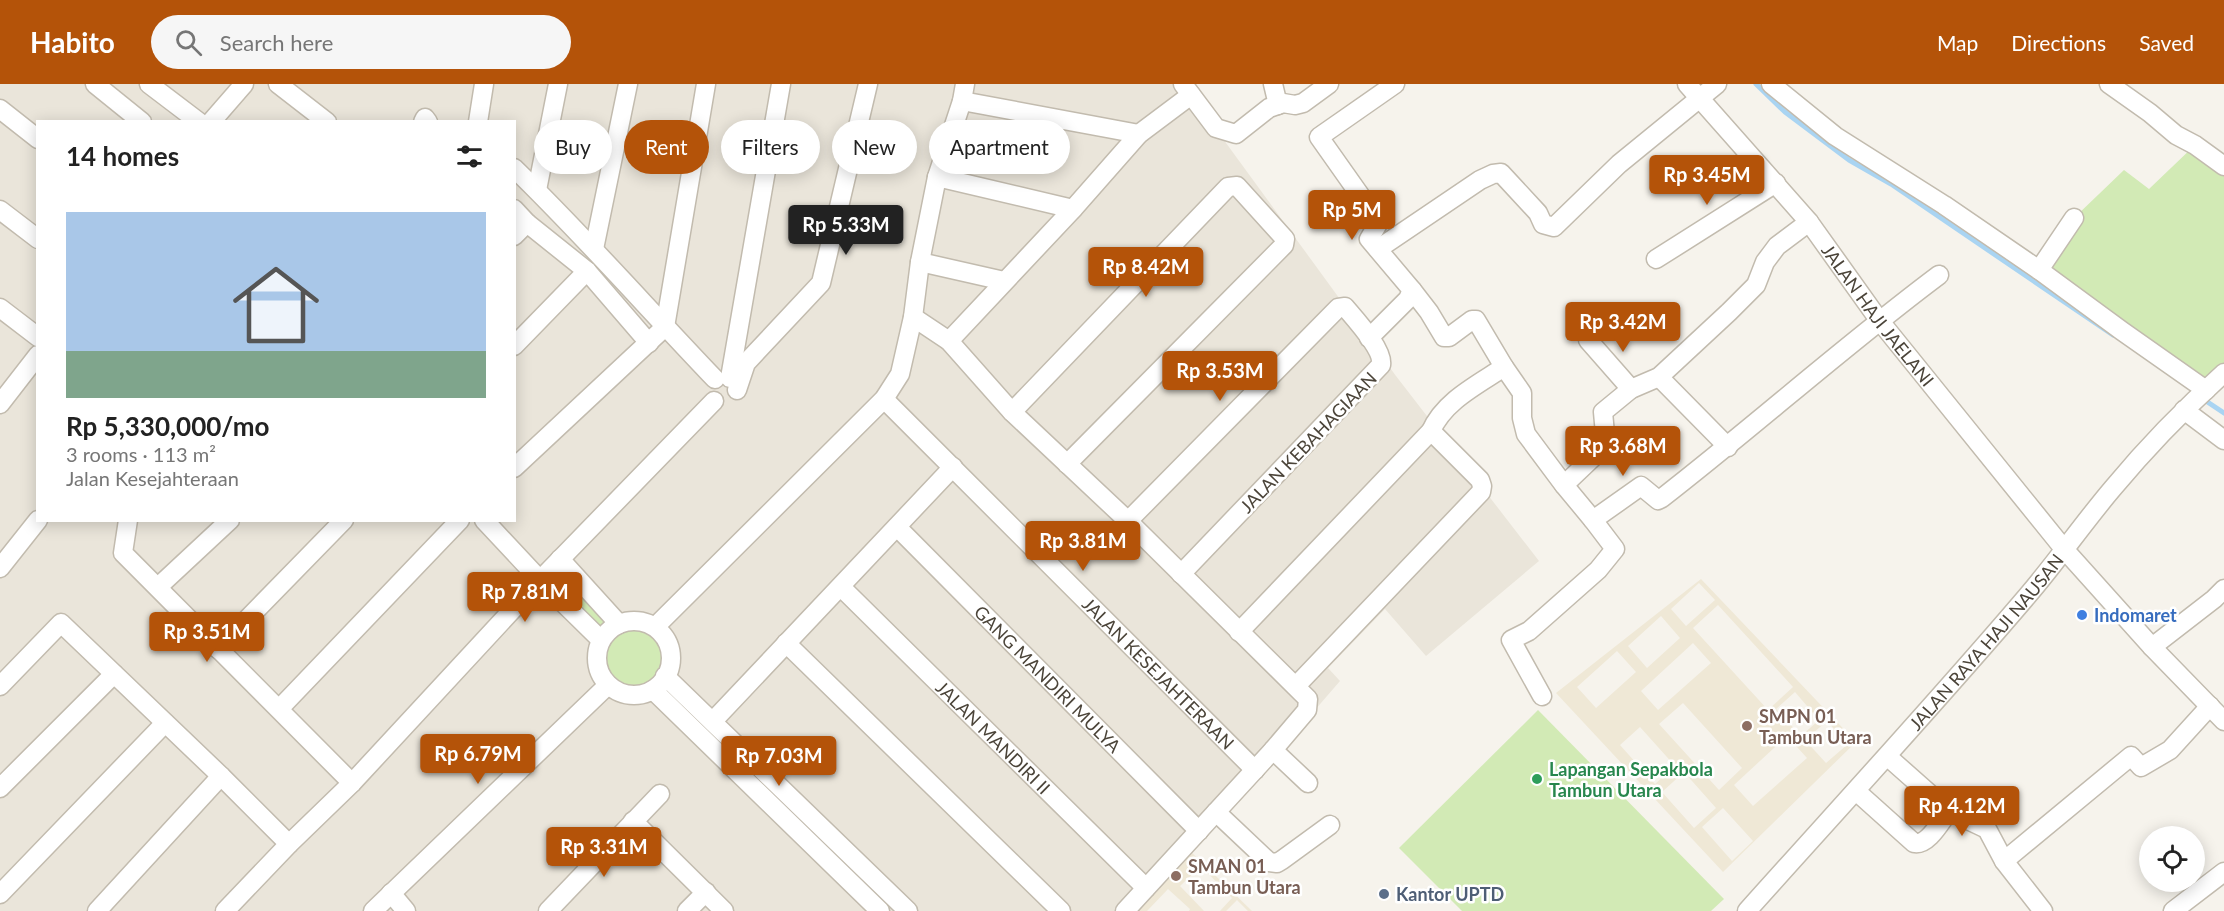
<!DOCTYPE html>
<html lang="en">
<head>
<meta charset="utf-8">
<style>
  body { margin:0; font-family:Lato,sans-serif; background:#f6f6f6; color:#222; height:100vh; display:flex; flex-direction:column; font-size:22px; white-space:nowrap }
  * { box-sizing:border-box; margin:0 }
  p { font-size:20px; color:#767676 }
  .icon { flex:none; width:33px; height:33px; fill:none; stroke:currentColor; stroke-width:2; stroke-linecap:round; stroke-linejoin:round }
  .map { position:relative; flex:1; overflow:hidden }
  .sheet { position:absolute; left:36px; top:36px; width:480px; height:402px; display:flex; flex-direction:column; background:#fff; border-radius:0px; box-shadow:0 3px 15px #0003 }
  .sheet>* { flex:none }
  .top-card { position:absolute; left:534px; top:36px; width:570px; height:54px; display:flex; gap:12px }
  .fabs { position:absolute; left:2139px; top:742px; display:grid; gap:12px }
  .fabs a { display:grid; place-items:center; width:66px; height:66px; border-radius:50%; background:#fff; box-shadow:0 3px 15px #0003; font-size:30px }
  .price { position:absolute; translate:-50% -51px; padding:0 14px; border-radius:6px; background:#b45309; color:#fff; font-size:20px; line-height:39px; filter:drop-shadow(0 2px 3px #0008) }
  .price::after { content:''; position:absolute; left:50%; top:36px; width:18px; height:14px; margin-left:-9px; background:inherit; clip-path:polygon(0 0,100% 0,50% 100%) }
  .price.on { background:#222; color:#fff }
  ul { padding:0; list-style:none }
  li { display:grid; align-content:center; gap:12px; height:318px; padding:0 30px }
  li span { display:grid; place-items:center; height:186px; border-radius:0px; color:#555 }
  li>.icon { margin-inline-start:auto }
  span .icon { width:108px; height:108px; fill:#fffc; stroke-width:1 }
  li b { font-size:26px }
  h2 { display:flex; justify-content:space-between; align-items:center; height:72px; padding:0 30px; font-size:26px }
  .tag { padding:0 21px; border-radius:27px; background:#fff; box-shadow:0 3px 15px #0003; font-size:21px; line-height:54px }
  .tag.on { background:#b45309; color:#fff }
  header { display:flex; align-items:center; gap:36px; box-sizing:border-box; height:84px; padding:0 30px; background:#b45309; color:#fff }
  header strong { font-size:28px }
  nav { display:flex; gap:33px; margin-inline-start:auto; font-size:21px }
  .search { width:420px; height:54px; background:#f6f6f6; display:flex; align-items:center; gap:15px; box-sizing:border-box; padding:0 21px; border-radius:33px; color:#767676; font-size:22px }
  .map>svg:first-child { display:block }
  .residential { fill:#eae5da; fill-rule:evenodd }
  .education { fill:#efe8d6; fill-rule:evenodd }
  .green { fill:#d2eab5 }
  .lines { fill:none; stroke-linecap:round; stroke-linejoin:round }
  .stream { stroke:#a9d4f2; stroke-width:5 }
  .minor-casing { stroke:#c2bbae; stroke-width:21 }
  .minor { stroke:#fff; stroke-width:18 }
  .shop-dot { fill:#3f7fe0; stroke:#fff; stroke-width:2 }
  .education-dot { fill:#8d6e63; stroke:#fff; stroke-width:2 }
  .leisure-dot { fill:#2e9e5b; stroke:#fff; stroke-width:2 }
  .service-dot { fill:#5c6f8a; stroke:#fff; stroke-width:2 }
  .labels { text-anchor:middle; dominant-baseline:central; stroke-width:5; stroke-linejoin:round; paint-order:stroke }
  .street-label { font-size:18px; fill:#4b4439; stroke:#fff }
  .shop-label { font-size:18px; font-weight:bold; fill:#366cbe; stroke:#fff; text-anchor:start }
  .education-label { font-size:18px; font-weight:bold; fill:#785e54; stroke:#fff; text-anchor:start }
  .leisure-label { font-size:18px; font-weight:bold; fill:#27864d; stroke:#fff; text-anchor:start }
  .service-label { font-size:18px; font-weight:bold; fill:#4e5e75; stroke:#fff; text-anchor:start }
</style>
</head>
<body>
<header>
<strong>Habito</strong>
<div class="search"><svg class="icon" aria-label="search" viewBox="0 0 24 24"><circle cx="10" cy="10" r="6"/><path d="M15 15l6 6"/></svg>Search here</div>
<nav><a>Map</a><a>Directions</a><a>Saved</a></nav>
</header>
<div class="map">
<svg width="2224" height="827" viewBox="0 0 2224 827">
  <rect width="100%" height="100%" fill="#f6f3ec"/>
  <path class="residential" d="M 0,0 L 1183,0 L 1396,292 L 1539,477 L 1426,572 L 1385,525 L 1328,584 L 1340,597 L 1141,827 L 0,827 ZM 38,38 L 514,38 L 514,436 L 38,436 Z"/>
  <g class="education">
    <path d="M 1701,495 L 1856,658 L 1723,788 L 1556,609 ZM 1699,499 L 1715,516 L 1686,542 L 1671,525 ZM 1718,521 L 1793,603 L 1768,626 L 1693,544 ZM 1661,532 L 1680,554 L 1647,584 L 1628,562 ZM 1693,559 L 1711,579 L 1658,626 L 1641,607 ZM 1617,567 L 1636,588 L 1596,624 L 1577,603 ZM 1795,608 L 1819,636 L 1801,652 L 1776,625 ZM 1683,619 L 1742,684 L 1719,706 L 1659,640 ZM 1827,637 L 1848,660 L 1826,679 L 1805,656 ZM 1640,643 L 1675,682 L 1655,700 L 1620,661 ZM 1787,652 L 1807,674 L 1753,722 L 1734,701 ZM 1684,688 L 1716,724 L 1694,744 L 1662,708 ZM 1723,724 L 1753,757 L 1732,777 L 1702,743 Z"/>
    <polygon points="1188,765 1252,827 1248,827 1237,816 1226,827 1220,827 1232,814 1201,782 1180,802 1204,827 1189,827 1190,825 1168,805 1147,827 1127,827"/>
  </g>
  <g class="green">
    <polygon points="2195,61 2224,82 2224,289 2206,306 2039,186 2074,134 2124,86 2149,105"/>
    <path d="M 560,475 L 619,540 C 638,535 650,539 665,551 C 694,628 576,628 601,556 L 540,496 Z"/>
    <polygon points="1538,626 1724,815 1711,827 1462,827 1399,764"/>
  </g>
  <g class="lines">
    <g class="stream">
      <polyline points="1756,0 1785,28 1849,76 1891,100 2113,251"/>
      <polyline points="2203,315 2224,329"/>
    </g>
    <defs>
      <g id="minor">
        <polyline points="95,0 142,38"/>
        <polyline points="149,0 199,38"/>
        <polyline points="278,0 327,38"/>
        <polyline points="1183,0 1216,44 1236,50 1269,24 1283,19 1295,21 1303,19 1329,0"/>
        <polyline points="1273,0 1278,21"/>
        <path id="s1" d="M 1687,0 L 1809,138 L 1879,236 L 2064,465 L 2152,563 L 2224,637"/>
        <polyline points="1771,0 1835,52 1944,121 2039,186 2122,247 2206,306"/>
        <polyline points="2109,0 2150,29 2176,51 2195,61 2224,82"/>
        <polyline points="962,17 1139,50"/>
        <polyline points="0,25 38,55"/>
        <polyline points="211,38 244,0"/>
        <polyline points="423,38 425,34 428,38"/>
        <polyline points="478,38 484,0"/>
        <path d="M 514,84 C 584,152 648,225 715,295"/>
        <polyline points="937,93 1073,125"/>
        <polyline points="537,106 558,0"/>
        <polyline points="514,125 527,139 587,187 649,259"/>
        <polyline points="0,126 38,155"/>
        <polyline points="514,152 527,139"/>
        <polyline points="594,165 628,0"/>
        <polyline points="1378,165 1480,96 1493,90 1501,89 1538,129 1543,140 1554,143 1619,80 1717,0"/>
        <polyline points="1656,175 1776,99"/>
        <polyline points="920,178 1004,197"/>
        <polyline points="2039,186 2074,134"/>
        <polyline points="1412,206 1429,228 1444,253 1449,253 1472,236 1476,236 1504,283 1522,309 1522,334 1526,350 1564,401 1593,436"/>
        <polyline points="0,224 38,253"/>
        <polyline points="913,233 949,257 1012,328 1128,437 1308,615 1307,626 1273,666 1125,827"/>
        <polyline points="665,243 706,0"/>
        <polyline points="1369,254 1408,215 1412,206 1369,155 1379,138 1319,53 1395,0"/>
        <polyline points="1588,256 1631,305"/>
        <polyline points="949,257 1073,125 1139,50 1191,11"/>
        <polyline points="514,262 587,187"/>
        <polyline points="1659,293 1728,363"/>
        <polyline points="730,294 781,0"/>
        <polyline points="737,306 746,279 821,199 868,0"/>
        <path id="s2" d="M 884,315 L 1255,686"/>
        <polyline points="0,320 38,271"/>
        <polyline points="2184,326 2224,356"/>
        <polyline points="1012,328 1228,103 1237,102 1285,155 1284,161 1067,380"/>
        <path d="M 1431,347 C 1444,317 1477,301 1504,283"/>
        <polyline points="514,384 665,243"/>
        <polyline points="1564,401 1606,361 1603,328 1631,305 1659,293 1729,228 1756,201 1765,178 1777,162 1809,138"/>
        <polyline points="128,436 123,469 352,699"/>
        <polyline points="484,436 540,496 601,556"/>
        <path d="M 1128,437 L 1338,224 L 1345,223 C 1355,235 1384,266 1381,281 L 1181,490"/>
        <path id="s3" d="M 897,443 L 1199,747"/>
        <polyline points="560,475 619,540"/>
        <polyline points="0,484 38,436"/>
        <polyline points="158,503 230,436"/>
        <path id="s4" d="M 841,503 L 1146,804"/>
        <circle cx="634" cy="574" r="37"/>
        <polyline points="655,543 884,315 900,290 913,233 920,178 937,93 962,17 965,0"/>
        <polyline points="1239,548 1431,347 1480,396 1482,402 1481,408 1296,602"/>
        <polyline points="786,559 1061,827"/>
        <polyline points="2152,563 2214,515 2224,505"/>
        <polyline points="218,565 344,436"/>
        <polyline points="665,592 908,827"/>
        <polyline points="0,602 61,539 221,692 289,760"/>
        <polyline points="653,606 880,827"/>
        <path d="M 1542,612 L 1511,556 L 1529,547 L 1598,486 L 1615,465 L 1593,436 L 1641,402 L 1658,416 L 1662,414 C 1756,341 1844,262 1939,191"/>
        <polyline points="280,624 460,436"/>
        <polyline points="713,637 953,383"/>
        <polyline points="1273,666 1308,699"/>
        <polyline points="1888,673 1949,727 1987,745 2004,777 2043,827"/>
        <polyline points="0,704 114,590"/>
        <path d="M 1856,707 L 1914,759 C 1928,762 1941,737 1949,727"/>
        <polyline points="1216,728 1269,778 1277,779 1282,776 1330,741"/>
        <polyline points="633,737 724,827"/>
        <polyline points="2004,777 2131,672 2141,683 2170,666 2210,622"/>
        <polyline points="391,809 406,827"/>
        <polyline points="0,810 165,639"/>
        <polyline points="97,827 221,692"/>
        <polyline points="225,827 289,760 352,699 540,496 714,317"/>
        <polyline points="373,827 608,601"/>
        <polyline points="548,827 660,710"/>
        <polyline points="687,827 706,808"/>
        <path id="s5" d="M 1747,827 C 1841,722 1937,618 2028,511 C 2058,476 2084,438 2113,404 C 2147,363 2184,325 2224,289"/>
        <polyline points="2173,827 2224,788"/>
      </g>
    </defs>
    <use href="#minor" class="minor-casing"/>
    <use href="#minor" class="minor"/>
  </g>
  <circle class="shop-dot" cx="2082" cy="531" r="6"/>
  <g class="education-dot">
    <circle cx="1747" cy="642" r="6"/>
    <circle cx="1176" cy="792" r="6"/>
  </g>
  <circle class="leisure-dot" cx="1537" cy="695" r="6"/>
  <circle class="service-dot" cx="1384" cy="810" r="6"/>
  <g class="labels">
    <g class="street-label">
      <text stroke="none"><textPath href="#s1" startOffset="300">JALAN HAJI JAELANI</textPath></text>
      <text transform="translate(1308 358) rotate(-46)">JALAN KEBAHAGIAAN</text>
      <text stroke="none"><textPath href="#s5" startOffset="360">JALAN RAYA HAJI NAUSAN</textPath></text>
      <text stroke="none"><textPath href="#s2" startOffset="388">JALAN KESEJAHTERAAN</textPath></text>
      <text stroke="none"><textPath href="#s3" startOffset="214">GANG MANDIRI MULYA</textPath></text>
      <text stroke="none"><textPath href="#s4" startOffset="214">JALAN MANDIRI II</textPath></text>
    </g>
    <g class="shop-label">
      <text x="2094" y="531">Indomaret</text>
    </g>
    <g class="education-label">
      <text x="1759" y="632">SMPN 01<tspan x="1759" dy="21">Tambun Utara</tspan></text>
      <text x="1188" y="782">SMAN 01<tspan x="1188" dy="21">Tambun Utara</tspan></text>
    </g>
    <g class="leisure-label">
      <text x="1549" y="685">Lapangan Sepakbola<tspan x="1549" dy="21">Tambun Utara</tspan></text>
    </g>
    <g class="service-label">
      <text x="1396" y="810">Kantor UPTD</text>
    </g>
  </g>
</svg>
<div class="fabs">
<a><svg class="icon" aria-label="locate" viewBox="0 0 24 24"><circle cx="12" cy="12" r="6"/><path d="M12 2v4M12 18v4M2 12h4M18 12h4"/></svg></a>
</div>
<b class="price" style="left:1707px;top:122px">Rp 3.45M</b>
<b class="price" style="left:1352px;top:157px">Rp 5M</b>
<b class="price on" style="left:846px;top:172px">Rp 5.33M</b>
<b class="price" style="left:1146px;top:214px">Rp 8.42M</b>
<b class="price" style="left:1623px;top:269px">Rp 3.42M</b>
<b class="price" style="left:1220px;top:318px">Rp 3.53M</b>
<b class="price" style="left:1623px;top:393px">Rp 3.68M</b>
<b class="price" style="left:1083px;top:488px">Rp 3.81M</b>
<b class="price" style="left:525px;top:539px">Rp 7.81M</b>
<b class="price" style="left:207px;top:579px">Rp 3.51M</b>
<b class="price" style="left:478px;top:701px">Rp 6.79M</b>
<b class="price" style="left:779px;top:703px">Rp 7.03M</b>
<b class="price" style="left:1962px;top:753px">Rp 4.12M</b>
<b class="price" style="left:604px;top:794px">Rp 3.31M</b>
<div class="top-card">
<a class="tag">Buy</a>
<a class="tag on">Rent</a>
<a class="tag">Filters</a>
<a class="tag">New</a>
<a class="tag">Apartment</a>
</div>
<section class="sheet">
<h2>14 homes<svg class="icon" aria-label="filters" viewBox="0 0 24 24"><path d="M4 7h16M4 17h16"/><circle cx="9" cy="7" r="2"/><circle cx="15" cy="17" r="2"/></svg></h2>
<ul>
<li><span style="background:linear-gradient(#a9c7e8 75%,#7fa58c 0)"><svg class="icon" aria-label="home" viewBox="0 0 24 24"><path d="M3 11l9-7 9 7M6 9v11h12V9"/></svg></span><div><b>Rp 5,330,000/mo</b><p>3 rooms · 113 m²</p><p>Jalan Kesejahteraan</p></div></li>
</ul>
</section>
</div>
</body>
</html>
